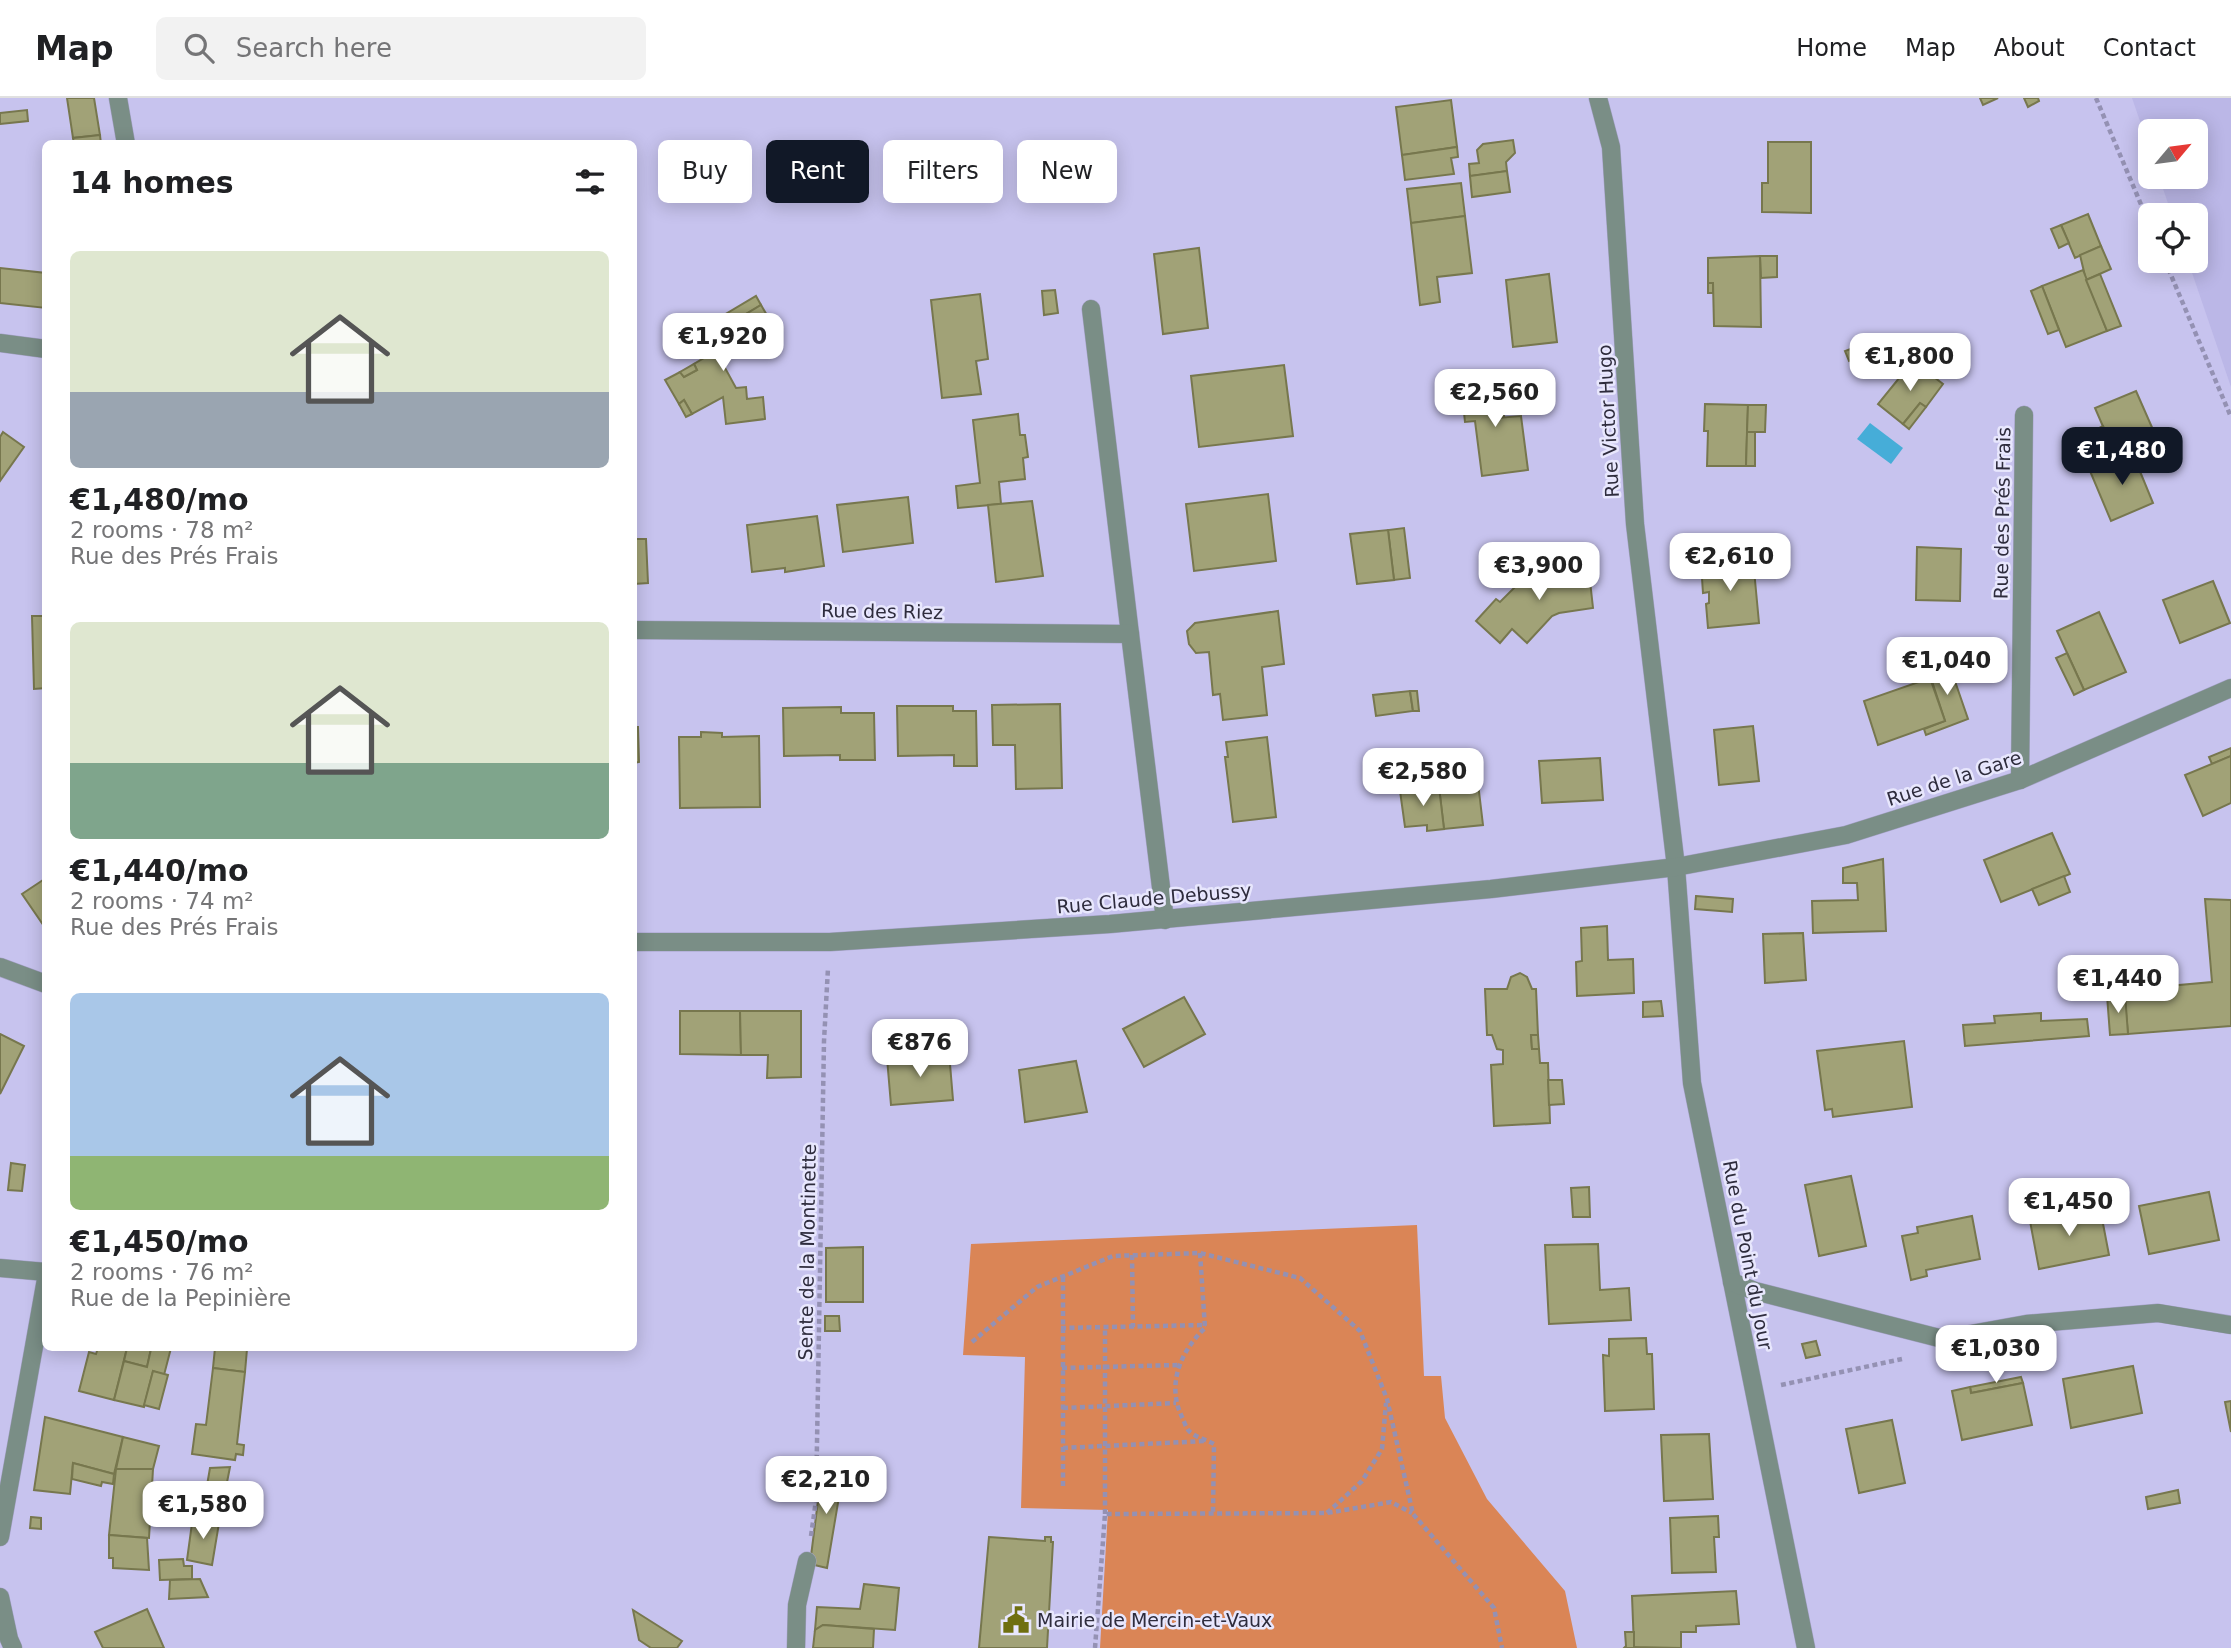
<!DOCTYPE html>
<html lang="en">
<head>
<meta charset="utf-8">
<style>
  body { margin:0; font-family:"DejaVu Sans",sans-serif; background:#f2f2f2; color:#202124; height:100vh; display:flex; flex-direction:column; font-size:26px; white-space:nowrap }
  * { box-sizing:border-box; margin:0 }
  p { font-size:23px; color:#757577 }
  .icon { flex:none; width:38px; height:38px; fill:none; stroke:currentColor; stroke-width:2; stroke-linecap:round; stroke-linejoin:round }
  .map { position:relative; flex:1; overflow:hidden }
  .sheet { position:absolute; left:42px; top:42px; width:595px; height:1211px; display:flex; flex-direction:column; background:#fff; border-radius:10px; box-shadow:0 4px 18px #0003 }
  .sheet>* { flex:none }
  .banner { position:absolute; left:658px; top:42px; width:665px; height:63px; display:flex; gap:14px }
  .needle { width:46px; rotate:61deg }
  .controls { position:absolute; left:2138px; top:21px; display:grid; gap:14px }
  .controls a { display:grid; place-items:center; width:70px; height:70px; border-radius:10px; background:#fff; box-shadow:0 4px 18px #0003; font-size:35px }
  .price { position:absolute; translate:-50% -60px; padding:0 16px; border-radius:14px; background:#fff; color:#222; font-size:23px; line-height:46px; filter:drop-shadow(0 2px 4px #0008) }
  .price::after { content:''; position:absolute; left:50%; top:42px; width:21px; height:16px; margin-left:-10px; background:inherit; clip-path:polygon(0 0,100% 0,50% 100%) }
  .price.on { background:#111827; color:#fff }
  ul { padding:0; list-style:none }
  li { display:grid; align-content:center; gap:14px; height:371px; padding:0 28px }
  li span { display:grid; place-items:center; height:217px; border-radius:10px; color:#555 }
  li>.icon { margin-inline-start:auto }
  span .icon { width:126px; height:126px; fill:#fffc; stroke-width:1 }
  li b { font-size:30px }
  h2 { display:flex; justify-content:space-between; align-items:center; height:84px; padding:0 28px; font-size:30px }
  .chip { padding:0 24px; border-radius:10px; background:#fff; box-shadow:0 4px 18px #0003; font-size:24px; line-height:63px }
  .chip.on { background:#111827; color:#fff }
  header { display:flex; align-items:center; gap:42px; box-sizing:border-box; height:98px; padding:0 35px; background:#fff; border-bottom:2px solid #e0e0e0 }
  header strong { font-size:33px }
  nav { display:flex; gap:38px; margin-inline-start:auto; font-size:24px }
  .search { width:490px; height:63px; background:#f2f2f2; display:flex; align-items:center; gap:18px; box-sizing:border-box; padding:0 24px; border-radius:10px; color:#757577; font-size:26px }
  .map>svg:first-child { display:block }
  .built { fill:#bbb7e7 }
  .green { fill:#da8556 }
  .water { fill:#46add8 }
  .building { fill:#a1a277; stroke:#77774e; stroke-width:2 }
  .lines { fill:none; stroke-linecap:round; stroke-linejoin:round }
  .minor-casing { stroke:#a5a2c7; stroke-width:19 }
  .path { stroke:#9491b3; stroke-width:4.5; stroke-dasharray:5 3.5; stroke-linecap:butt }
  .minor { stroke:#7a8e86; stroke-width:18 }
  .labels { text-anchor:middle; dominant-baseline:central; stroke-width:5; stroke-linejoin:round; paint-order:stroke }
  .street-label { font-size:19px; fill:#2e2c3d; stroke:#e8e7fd }
  .poi-label { font-size:19px; fill:#2e2c3d; stroke:#e8e7fd; text-anchor:start }
</style>
</head>
<body>
<header>
<strong>Map</strong>
<div class="search"><svg class="icon" aria-label="search" viewBox="0 0 24 24"><circle cx="10" cy="10" r="6"/><path d="M15 15l6 6"/></svg>Search here</div>
<nav><a>Home</a><a>Map</a><a>About</a><a>Contact</a></nav>
</header>
<div class="map">
<svg width="2231" height="1550" viewBox="0 0 2231 1550">
  <rect width="100%" height="100%" fill="#c7c3ee"/>
  <polygon class="built" points="2132,0 2231,0 2231,289 2188,163 2196,163 2196,117 2172,117 2159,79 2196,79 2196,33 2151,33 2151,55"/>
  <polygon class="green" points="1417,1127 1424,1278 1441,1278 1445,1320 1487,1401 1565,1493 1577,1550 1100,1550 1108,1412 1021,1410 1025,1259 963,1257 971,1146"/>
  <polygon class="water" points="1870,325 1903,350 1891,366 1857,341"/>
  <g class="building">
    <polygon points="67,0 94,0 100,37 73,40"/>
    <polygon points="1980,0 1998,0 1983,7"/>
    <polygon points="2024,0 2038,0 2039,3 2028,9"/>
    <polygon points="1451,2 1457,49 1402,57 1396,9"/>
    <polygon points="27,12 28,23 0,26 0,15"/>
    <polygon points="100,37 101,46 74,46 73,40"/>
    <polygon points="1513,42 1515,55 1506,64 1507,73 1470,78 1469,66 1479,65 1477,52 1483,46"/>
    <polygon points="1768,44 1811,44 1811,115 1762,114 1762,85 1768,85"/>
    <polygon points="1457,49 1458,59 1451,60 1454,76 1405,82 1402,57"/>
    <polygon points="1507,73 1510,94 1472,99 1470,78"/>
    <polygon points="1461,85 1465,118 1411,125 1407,91"/>
    <polygon points="2088,116 2101,148 2075,160 2061,127"/>
    <polygon points="1465,118 1472,175 1437,179 1440,204 1420,207 1411,125"/>
    <polygon points="2061,127 2069,145 2059,150 2051,131"/>
    <polygon points="2101,148 2111,171 2086,182 2080,157"/>
    <polygon points="1199,150 1208,230 1163,236 1154,156"/>
    <polygon points="1760,158 1777,158 1777,179 1761,180"/>
    <polygon points="1760,158 1761,229 1714,228 1713,185 1708,185 1708,160"/>
    <polygon points="0,170 46,175 46,210 0,205"/>
    <polygon points="2083,172 2107,233 2066,249 2042,188"/>
    <polygon points="1549,176 1557,244 1513,249 1506,182"/>
    <polygon points="2100,176 2121,228 2107,233 2086,182"/>
    <rect x="1708" y="185" width="5" height="10"/>
    <polygon points="2042,188 2059,232 2048,236 2031,193"/>
    <polygon points="1055,192 1058,215 1044,217 1042,193"/>
    <polygon points="980,196 988,261 976,263 981,296 942,300 931,202"/>
    <polygon points="756,198 761,207 706,240 714,254 706,259 692,236"/>
    <polygon points="761,207 774,229 719,259 736,290 746,289 747,301 763,299 765,321 726,326 723,299 692,316 684,302 679,306 665,282 680,274 684,279 697,272 694,266 714,254 706,240"/>
    <polygon points="1861,247 1864,256 1849,263 1845,253"/>
    <polygon points="1913,263 1943,286 1926,309 1920,305 1903,326 1878,306"/>
    <polygon points="694,266 697,272 684,279 680,274"/>
    <polygon points="1284,267 1293,338 1199,349 1191,278"/>
    <polygon points="1507,280 1509,298 1495,300 1497,320 1521,318 1528,372 1482,378 1475,323 1465,324 1461,287"/>
    <polygon points="2136,293 2158,343 2117,361 2095,310"/>
    <polygon points="1502,298 1504,319 1497,320 1495,300"/>
    <polygon points="684,302 692,316 686,319 679,306"/>
    <polygon points="1920,305 1926,309 1909,331 1903,326"/>
    <polygon points="1705,306 1748,307 1746,368 1707,368 1708,333 1704,333"/>
    <polygon points="1748,307 1766,307 1765,334 1747,334"/>
    <polygon points="1018,316 1020,337 1025,337 1028,359 1023,360 1025,381 999,384 1001,406 958,410 956,388 980,385 973,322"/>
    <polygon points="2103,328 2117,361 2105,366 2091,334"/>
    <polygon points="3,334 24,349 0,383 0,339"/>
    <polygon points="1747,334 1755,334 1755,368 1746,368"/>
    <polygon points="2132,354 2153,405 2111,423 2090,373"/>
    <polygon points="1268,396 1276,463 1194,473 1186,406"/>
    <polygon points="908,399 913,445 843,454 837,407"/>
    <polygon points="1032,403 1043,478 996,484 988,407"/>
    <polygon points="817,418 824,468 785,474 785,470 752,474 747,427"/>
    <polygon points="1404,430 1410,480 1394,482 1388,432"/>
    <polygon points="1388,432 1394,482 1357,486 1350,436"/>
    <polygon points="634,441 646,441 648,485 634,486"/>
    <polygon points="1917,449 1961,451 1960,503 1916,502"/>
    <polygon points="1753,461 1759,525 1708,530 1706,506 1709,505 1709,494 1703,495 1701,465"/>
    <polygon points="1588,465 1593,510 1559,515 1552,518 1527,545 1512,531 1500,545 1476,523 1496,501 1500,504 1520,484 1544,471"/>
    <polygon points="2213,483 2230,525 2180,545 2163,502"/>
    <polygon points="1278,513 1284,566 1262,569 1267,617 1223,622 1220,596 1213,597 1209,554 1196,555 1189,546 1187,533 1195,525"/>
    <polygon points="2099,514 2126,574 2084,592 2057,533"/>
    <polygon points="32,518 46,518 46,590 34,591"/>
    <polygon points="2067,555 2084,592 2074,597 2056,560"/>
    <polygon points="1948,563 1968,621 1926,637 1924,631 1945,623 1928,571"/>
    <polygon points="1930,580 1945,623 1878,647 1864,603"/>
    <polygon points="1410,593 1413,613 1376,618 1373,597"/>
    <polygon points="1410,593 1417,593 1419,613 1413,613"/>
    <polygon points="1060,606 1062,690 1016,691 1015,647 993,647 992,607"/>
    <polygon points="897,608 953,608 953,613 976,613 977,668 954,668 954,657 898,658"/>
    <polygon points="841,609 841,615 874,615 875,662 840,662 840,657 784,658 783,610"/>
    <polygon points="1753,628 1759,683 1719,687 1714,632"/>
    <polygon points="634,629 638,629 639,664 634,665"/>
    <polygon points="701,634 722,635 722,639 759,638 760,709 680,710 679,639 701,639"/>
    <polygon points="1267,639 1276,719 1233,724 1225,659 1228,659 1226,644"/>
    <polygon points="2231,650 2231,658 2212,666 2209,659"/>
    <polygon points="2231,658 2231,705 2203,718 2185,677"/>
    <polygon points="1600,660 1603,702 1542,705 1539,663"/>
    <polygon points="1478,685 1483,727 1444,731 1439,689"/>
    <polygon points="1439,689 1444,731 1427,733 1427,727 1405,729 1400,693"/>
    <polygon points="2052,735 2070,776 2001,804 1984,762"/>
    <polygon points="1883,761 1886,833 1813,835 1812,803 1858,802 1857,785 1843,785 1843,770"/>
    <polygon points="2064,778 2070,794 2039,807 2032,791"/>
    <polygon points="46,780 46,831 22,796"/>
    <polygon points="1696,798 1733,801 1732,814 1695,811"/>
    <polygon points="2205,801 2231,802 2231,928 2128,936 2124,892 2212,884"/>
    <polygon points="1607,828 1608,862 1633,861 1634,895 1577,898 1576,864 1582,863 1581,830"/>
    <polygon points="1803,835 1806,882 1765,885 1763,836"/>
    <polygon points="1520,875 1527,879 1532,891 1536,891 1538,937 1531,937 1532,951 1539,951 1540,965 1548,965 1550,1025 1494,1028 1491,967 1503,966 1503,952 1497,951 1492,937 1487,937 1485,891 1507,891 1511,879"/>
    <polygon points="2125,896 2128,936 2110,937 2107,897"/>
    <polygon points="1184,899 1205,936 1144,969 1123,931"/>
    <polygon points="1661,903 1663,918 1643,919 1643,904"/>
    <polygon points="680,913 740,913 741,957 680,956"/>
    <polygon points="740,913 801,913 801,979 767,980 768,957 741,957"/>
    <polygon points="2041,915 2041,923 2087,921 2089,938 1965,948 1963,927 1995,925 1994,918"/>
    <polygon points="0,936 24,948 0,996"/>
    <polygon points="1531,937 1538,937 1539,951 1532,951"/>
    <polygon points="1904,943 1912,1009 1833,1019 1832,1011 1825,1012 1817,953"/>
    <polygon points="949,954 953,1002 891,1007 887,960"/>
    <polygon points="1076,963 1087,1014 1025,1024 1019,972"/>
    <polygon points="1548,982 1562,982 1564,1006 1549,1007"/>
    <polygon points="11,1065 25,1067 22,1093 8,1092"/>
    <polygon points="1851,1078 1866,1148 1819,1158 1805,1087"/>
    <polygon points="1589,1089 1590,1119 1573,1119 1571,1090"/>
    <polygon points="2209,1094 2219,1142 2149,1156 2139,1108"/>
    <polygon points="2100,1110 2109,1157 2039,1171 2030,1123"/>
    <polygon points="1972,1118 1980,1161 1926,1172 1927,1178 1911,1182 1902,1138 1918,1135 1917,1129"/>
    <polygon points="1598,1146 1600,1192 1629,1190 1631,1222 1549,1226 1545,1147"/>
    <polygon points="863,1149 863,1204 826,1204 826,1150"/>
    <polygon points="825,1218 839,1218 840,1233 825,1233"/>
    <polygon points="1646,1240 1647,1256 1652,1256 1654,1311 1605,1313 1603,1257 1609,1258 1609,1241"/>
    <polygon points="1816,1243 1820,1257 1806,1260 1802,1246"/>
    <polygon points="98,1250 127,1250 114,1302 79,1293 89,1254 96,1256"/>
    <polygon points="127,1250 151,1251 147,1269 124,1263"/>
    <polygon points="215,1250 247,1251 245,1274 213,1270"/>
    <polygon points="149,1251 171,1250 164,1277 153,1273 144,1309 114,1302 124,1263 147,1269 151,1251"/>
    <polygon points="2133,1268 2142,1315 2071,1330 2063,1281"/>
    <polygon points="213,1270 245,1274 237,1346 244,1347 243,1357 236,1356 235,1362 192,1356 196,1326 206,1327"/>
    <polygon points="153,1273 168,1277 159,1311 144,1307"/>
    <polygon points="2021,1279 2023,1285 1971,1295 1970,1289"/>
    <polygon points="2023,1285 2032,1327 1962,1342 1952,1293 1970,1289 1971,1295"/>
    <polygon points="2231,1303 2231,1334 2225,1304"/>
    <polygon points="45,1319 123,1339 114,1376 73,1365 70,1396 34,1392"/>
    <polygon points="1892,1322 1905,1385 1859,1395 1846,1331"/>
    <polygon points="1709,1336 1713,1401 1664,1403 1661,1337"/>
    <polygon points="123,1339 159,1348 153,1371 116,1371"/>
    <polygon points="73,1365 114,1376 113,1386 102,1384 101,1388 72,1381"/>
    <polygon points="230,1369 219,1425 201,1422 210,1370"/>
    <polygon points="116,1371 153,1371 149,1440 109,1437"/>
    <polygon points="822,1371 841,1371 841,1387 827,1470 810,1466"/>
    <polygon points="2178,1392 2180,1405 2148,1411 2146,1399"/>
    <polygon points="193,1418 201,1420 201,1422 219,1425 212,1467 187,1462"/>
    <polygon points="1718,1418 1719,1439 1714,1439 1716,1474 1672,1475 1670,1420"/>
    <polygon points="31,1419 41,1420 41,1431 30,1430"/>
    <polygon points="109,1437 147,1440 149,1472 113,1470 113,1460 109,1460"/>
    <polygon points="989,1439 1045,1443 1045,1439 1051,1439 1051,1444 1053,1444 1047,1550 979,1550"/>
    <polygon points="183,1461 184,1468 192,1468 192,1481 160,1482 159,1462"/>
    <polygon points="200,1481 208,1499 169,1501 170,1482"/>
    <polygon points="864,1486 899,1490 895,1532 823,1527 815,1532 817,1509 860,1511"/>
    <polygon points="1736,1493 1739,1526 1696,1528 1696,1534 1681,1534 1681,1550 1634,1549 1632,1498"/>
    <polygon points="147,1511 164,1550 103,1550 95,1534"/>
    <polygon points="633,1512 682,1543 677,1550 651,1550 639,1542"/>
    <polygon points="823,1527 874,1531 873,1550 813,1550 815,1532"/>
    <polygon points="1625,1534 1634,1534 1634,1549 1640,1550 1624,1550 1626,1548"/>
  </g>
  <g class="lines">
    <defs>
      <g id="minor">
        <polyline points="118,0 126,46"/>
        <polyline points="1598,0 1611,49 1635,426 1676,769 1692,985 1806,1550"/>
        <polyline points="1091,211 1130,536"/>
        <polyline points="0,245 46,251"/>
        <polyline points="634,532 1130,536 1165,822"/>
        <polyline points="2020,682 2024,317"/>
        <polyline points="634,844 830,844 1110,826 1491,791 1676,769 1846,737 2020,682 2231,590"/>
        <polyline points="0,869 46,886"/>
        <polyline points="0,1170 46,1174"/>
        <polyline points="1732,1184 1755,1193 1943,1241 2026,1226 2158,1215 2231,1227"/>
        <polyline points="0,1439 46,1181"/>
        <polyline points="0,1499 9,1541 13,1550"/>
        <polyline points="796,1550 797,1507 807,1463"/>
      </g>
    </defs>
    <use href="#minor" class="minor-casing"/>
    <g class="path">
      <polyline points="2096,0 2151,130"/>
      <polyline points="2165,163 2231,319"/>
      <path d="M 1200,1155 L 1205,1230 C 1181,1253 1166,1286 1182,1319 C 1184,1323 1186,1330 1189,1333 C 1195,1339 1207,1342 1214,1346 L 1213,1415"/>
      <polyline points="1132,1157 1133,1229"/>
      <polyline points="1063,1179 1063,1389"/>
      <polyline points="1061,1230 1206,1227"/>
      <polyline points="972,1244 1037,1189 1113,1158 1200,1155 1300,1180 1360,1233 1387,1301 1413,1416 1494,1510 1502,1550"/>
      <polyline points="1062,1270 1178,1267"/>
      <polyline points="1781,1287 1902,1261"/>
      <polyline points="1063,1310 1176,1305"/>
      <polyline points="1063,1350 1205,1343"/>
      <polyline points="1327,1415 1362,1383 1382,1351 1386,1305"/>
      <polyline points="1105,1416 1105,1230"/>
      <polyline points="811,1438 816,1402 824,943 828,870"/>
      <polyline points="1095,1550 1105,1416 1327,1415 1391,1404 1412,1415"/>
    </g>
    <use href="#minor" class="minor"/>
  </g>
  <defs>
    <symbol id="civic-bare" viewBox="-9 -9 18 18"><path d="M-.6-6.5H3V-4.5H.6V-3L4-1V1h2V6H-6V1h2V-1L-.6-3ZM-1.2 2.5V6h2.4V2.5Z" fill="#6f6f10" stroke="#e8e7fd" stroke-width="2.5" paint-order="stroke"/></symbol>
  </defs>
  <g fill-rule="evenodd">
    <use href="#civic-bare" x="997" y="1503" width="38" height="38"/>
  </g>
  <g class="labels">
    <g class="street-label">
      <text transform="translate(1608 323) rotate(-93)">Rue Victor Hugo</text>
      <text transform="translate(2002 415) rotate(-89)">Rue des Prés Frais</text>
      <text transform="translate(882 513) rotate(1)">Rue des Riez</text>
      <text transform="translate(1954 680) rotate(-18)">Rue de la Gare</text>
      <text transform="translate(1154 800) rotate(-5)">Rue Claude Debussy</text>
      <text transform="translate(807 1154) rotate(-89)">Sente de la Montinette</text>
      <text transform="translate(1748 1157) rotate(79)">Rue du Point du Jour</text>
    </g>
    <g class="poi-label">
      <text x="1037" y="1522">Mairie de Mercin-et-Vaux</text>
    </g>
  </g>
</svg>
<div class="controls">
<a><svg class="needle" viewBox="-14 -14 28 28"><path d="M0-13l5 13h-10z" fill="#e53935"/><path d="M0 13l5-13h-10z" fill="#757577"/></svg></a>
<a><svg class="icon" aria-label="locate" viewBox="0 0 24 24"><circle cx="12" cy="12" r="6"/><path d="M12 2v4M12 18v4M2 12h4M18 12h4"/></svg></a>
</div>
<b class="price" style="left:723px;top:275px">€1,920</b>
<b class="price" style="left:1910px;top:295px">€1,800</b>
<b class="price" style="left:1495px;top:331px">€2,560</b>
<b class="price on" style="left:2122px;top:389px">€1,480</b>
<b class="price" style="left:1730px;top:495px">€2,610</b>
<b class="price" style="left:1539px;top:504px">€3,900</b>
<b class="price" style="left:1947px;top:599px">€1,040</b>
<b class="price" style="left:1423px;top:710px">€2,580</b>
<b class="price" style="left:2118px;top:917px">€1,440</b>
<b class="price" style="left:920px;top:981px">€876</b>
<b class="price" style="left:2069px;top:1140px">€1,450</b>
<b class="price" style="left:1996px;top:1287px">€1,030</b>
<b class="price" style="left:826px;top:1418px">€2,210</b>
<b class="price" style="left:203px;top:1443px">€1,580</b>
<div class="banner">
<a class="chip">Buy</a>
<a class="chip on">Rent</a>
<a class="chip">Filters</a>
<a class="chip">New</a>
</div>
<section class="sheet">
<h2>14 homes<svg class="icon" aria-label="filters" viewBox="0 0 24 24"><path d="M4 7h16M4 17h16"/><circle cx="9" cy="7" r="2"/><circle cx="15" cy="17" r="2"/></svg></h2>
<ul>
<li><span style="background:linear-gradient(#dfe7d0 65%,#9aa5b1 0)"><svg class="icon" aria-label="home" viewBox="0 0 24 24"><path d="M3 11l9-7 9 7M6 9v11h12V9"/></svg></span><div><b>€1,480/mo</b><p>2 rooms · 78 m²</p><p>Rue des Prés Frais</p></div></li>
<li><span style="background:linear-gradient(#dfe7d0 65%,#7fa58c 0)"><svg class="icon" aria-label="home" viewBox="0 0 24 24"><path d="M3 11l9-7 9 7M6 9v11h12V9"/></svg></span><div><b>€1,440/mo</b><p>2 rooms · 74 m²</p><p>Rue des Prés Frais</p></div></li>
<li><span style="background:linear-gradient(#a9c7e8 75%,#8fb573 0)"><svg class="icon" aria-label="home" viewBox="0 0 24 24"><path d="M3 11l9-7 9 7M6 9v11h12V9"/></svg></span><div><b>€1,450/mo</b><p>2 rooms · 76 m²</p><p>Rue de la Pepinière</p></div></li>
</ul>
</section>
</div>
</body>
</html>
